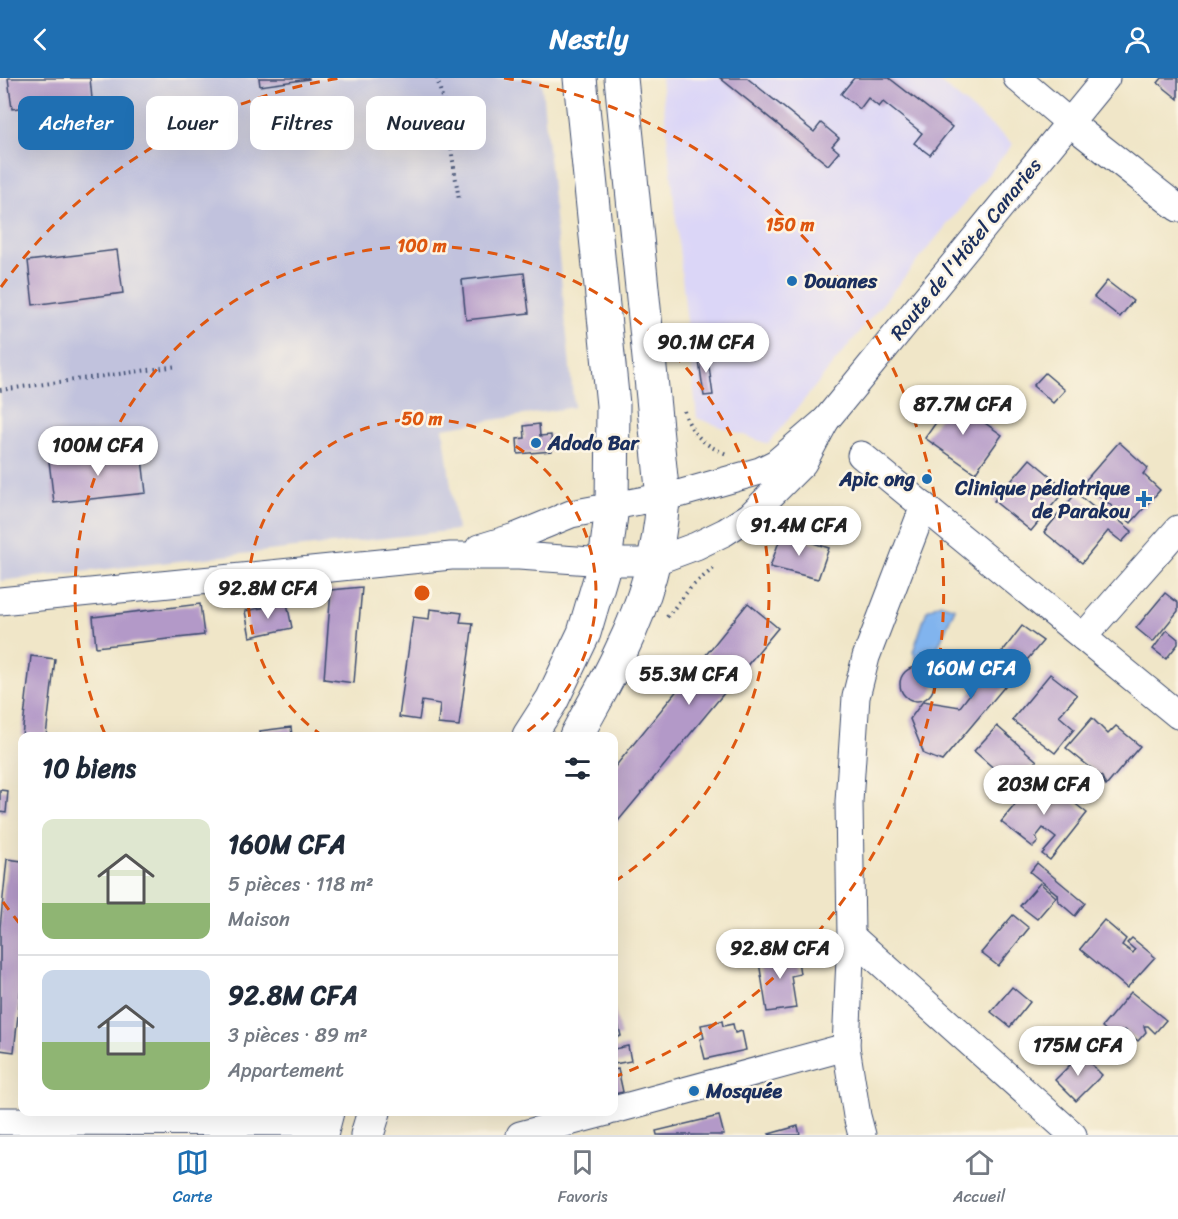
<!DOCTYPE html>
<html lang="fr">
<head>
<meta charset="utf-8">
<style>
  body { margin:0; font-family:Sriracha,sans-serif; background:#f6f6f7; color:#1f2937; height:100vh; display:flex; flex-direction:column; font-size:22px; white-space:nowrap }
  * { box-sizing:border-box; margin:0 }
  p { font-size:20px; color:#747a83 }
  .icon { flex:none; width:33px; height:33px; fill:none; stroke:currentColor; stroke-width:2; stroke-linecap:round; stroke-linejoin:round }
  .map { position:relative; flex:1; overflow:hidden }
  .panel { position:absolute; left:18px; top:654px; width:600px; height:384px; display:flex; flex-direction:column; background:#fff; border-radius:12px; box-shadow:0 6px 24px #0002 }
  .panel>* { flex:none }
  .hud { position:absolute; left:18px; top:18px; width:600px; height:54px; display:flex; gap:12px }
  .price { position:absolute; translate:-50% -51px; padding:0 14px; border-radius:21px; background:#fff; color:#222; font-size:20px; line-height:39px; filter:drop-shadow(0 2px 3px #0008) }
  .price::after { content:''; position:absolute; left:50%; top:36px; width:18px; height:14px; margin-left:-9px; background:inherit; clip-path:polygon(0 0,100% 0,50% 100%) }
  .price.on { background:#1f6fb2; color:#fff }
  ul { padding:0; list-style:none }
  li { display:flex; align-items:center; gap:18px; height:150px; padding:0 24px }
  li+li { border-top:2px solid #e0e1e3 }
  li span { display:grid; place-items:center; flex:none; width:168px; height:120px; border-radius:12px; color:#555 }
  li>.icon { margin-inline-start:auto }
  span .icon { width:72px; height:72px; fill:#fffc; stroke-width:1 }
  li b { font-size:26px }
  h2 { display:flex; justify-content:space-between; align-items:center; height:72px; padding:0 24px; font-size:26px }
  .pill { padding:0 21px; border-radius:12px; background:#fff; box-shadow:0 6px 24px #0002; font-size:21px; line-height:54px }
  .pill.on { background:#1f6fb2; color:#fff }
  header { display:flex; justify-content:space-between; align-items:center; height:78px; padding:0 24px; background:#1f6fb2; color:#fff; font-size:27px; font-weight:700 }
  .menu { display:flex; justify-content:space-around; align-items:center; height:84px; border-top:2px solid #e0e1e3; background:#fff; font-size:16px; color:#747a83 }
  .menu a { display:grid; justify-items:center; gap:3px }
  .menu .on { color:#1f6fb2 }
  .map>svg:first-child { display:block }
  .built { fill:#dbd6f7 }
  .industrial { fill:#c1c2dd }
  .water { fill:#81b4ee; stroke:#4e72a6; stroke-width:1.5 }
  .building { fill:#b399c8 }
  .lines { fill:none; stroke-linecap:round; stroke-linejoin:round }
  .minor-casing { stroke:#3b4a6e; stroke-width:29 }
  .major-casing { stroke:#3b4a6e; stroke-width:35 }
  .path { stroke:#3b4a6e; stroke-width:4; stroke-dasharray:1.5 4.5; stroke-linecap:butt }
  .minor { stroke:#fff; stroke-width:27 }
  .major { stroke:#fff; stroke-width:33 }
  .ring { fill:none; stroke:#de5710; stroke-width:3; stroke-dasharray:10 8 }
  .poi-dot { fill:#1f6fb2; stroke:#fcf5e5; stroke-width:2 }
  .labels { text-anchor:middle; dominant-baseline:central; stroke-width:5; stroke-linejoin:round; paint-order:stroke }
  .street-label { font-size:20px; fill:#1b2f5e; stroke:#fcf5e5 }
  .poi-label { font-size:20px; font-weight:bold; fill:#1b2f5e; stroke:#fcf5e5; text-anchor:start }
  .centre { fill:#de5710; stroke:#fcf5e5; stroke-width:3 }
  .ring-label { font-size:18px; text-anchor:middle; font-weight:bold; fill:#de5710; stroke:#fcf5e5; stroke-width:5; stroke-linejoin:round; paint-order:stroke }
</style>
</head>
<body>
<header><svg class="icon" aria-label="back" viewBox="0 0 24 24"><path d="M15 5l-7 7 7 7"/></svg>Nestly<svg class="icon" aria-label="person" viewBox="0 0 24 24"><circle cx="12" cy="8" r="4"/><path d="M4 21q1-7 8-7t8 7"/></svg></header>
<div class="map">
<svg width="1178" height="1057" viewBox="0 0 1178 1057">
  <rect width="100%" height="100%" fill="#fcf5e5"/>
  <filter id="ink" filterUnits="userSpaceOnUse"><feTurbulence type="fractalNoise" baseFrequency=".0167" numOctaves="2"/><feDisplacementMap in="SourceGraphic" scale="12" xChannelSelector="R" yChannelSelector="G"/><feConvolveMatrix kernelMatrix="1 2 1 2 8 2 1 2 1" color-interpolation-filters="sRGB"/></filter>
  <filter id="wash" filterUnits="userSpaceOnUse"><feTurbulence type="fractalNoise" baseFrequency=".008" numOctaves="4" result="noise"/><feDisplacementMap in="SourceGraphic" scale="24" xChannelSelector="R" yChannelSelector="G"/><feGaussianBlur stdDeviation="1.35" result="paint"/><feColorMatrix in="noise" values="0 0 0 0 0 0 0 0 0 0 0 0 0 0 0 0 0 1.4 0 .05"/><feComposite in="paint" operator="in"/></filter>
  <g filter="url(#wash)">
    <rect width="100%" height="100%" fill="#f0e6c8"/>
    <polygon class="built" points="661,0 935,0 1013,66 768,366 697,340"/>
    <polygon class="industrial" points="0,0 541,0 574,329 443,350 457,452 0,503"/>
    <polygon class="water" points="940,525 955,530 933,580 922,585 917,583 913,574 927,532"/>
    <g id="blocks">
      <g class="building">
        <polygon points="8,0 90,0 92,21 12,31"/>
        <polygon points="259,0 309,0 309,1 260,8"/>
        <polygon points="720,0 747,0 814,54 821,45 839,60 832,68 839,74 828,87"/>
        <polygon points="854,0 889,0 952,49 930,77 914,65 922,55 883,24 879,29 868,20 860,31 841,16"/>
        <polygon points="1162,0 1178,0 1178,21 1158,5"/>
        <polygon points="117,172 123,215 33,227 28,183"/>
        <polygon points="524,195 529,235 466,242 462,202"/>
        <polygon points="1107,203 1133,223 1120,239 1094,219"/>
        <polygon points="707,275 713,317 704,318 698,276"/>
        <polygon points="1045,295 1065,312 1053,325 1033,308"/>
        <polygon points="952,322 1002,357 975,395 925,360"/>
        <polygon points="539,346 540,358 551,357 552,373 518,376 517,361 525,360 524,348"/>
        <polygon points="1119,364 1148,390 1143,396 1160,412 1131,445 1084,404"/>
        <polygon points="141,372 146,415 54,425 49,383"/>
        <polygon points="1030,381 1066,411 1031,453 994,423"/>
        <polygon points="1076,415 1108,441 1111,436 1132,453 1122,464 1108,453 1082,485 1044,454"/>
        <polygon points="782,455 829,470 818,501 770,489"/>
        <polygon points="362,509 354,605 324,601 331,512"/>
        <polygon points="1165,515 1178,525 1178,533 1153,564 1136,550"/>
        <polygon points="287,525 292,550 250,559 245,533"/>
        <polygon points="748,525 778,550 614,748 614,690"/>
        <polygon points="200,526 204,557 96,569 93,539"/>
        <polygon points="430,531 462,535 460,544 473,545 459,648 438,646 440,626 422,623 419,642 399,639 413,539 429,541"/>
        <polygon points="1022,548 1043,563 942,683 924,676 910,641 923,623 960,629"/>
        <polygon points="1167,552 1178,561 1178,566 1166,581 1153,571"/>
        <polygon points="31,578 55,581 46,658 22,658"/>
        <circle cx="917" cy="606" r="17"/>
        <polygon points="1050,596 1077,617 1059,638 1074,651 1055,675 1012,642"/>
        <polygon points="1092,640 1108,656 1116,648 1140,668 1106,708 1102,699 1066,670"/>
        <polygon points="997,648 1037,683 1014,708 974,673"/>
        <polygon points="291,649 292,658 260,658 260,653"/>
        <polygon points="1039,697 1087,735 1050,782 1042,776 1056,760 1043,750 1036,759 1038,764 1033,769 1001,744"/>
        <polygon points="0,712 8,713 6,735 0,734"/>
        <polygon points="7,781 22,783 22,900 14,974 0,972 0,849"/>
        <polygon points="1037,785 1085,825 1075,838 1058,823 1057,816 1030,794"/>
        <polygon points="1040,805 1056,819 1037,841 1020,828"/>
        <polygon points="1013,837 1029,850 998,888 981,875"/>
        <polygon points="1104,842 1126,861 1122,867 1133,875 1135,872 1127,865 1132,860 1155,879 1127,910 1080,871"/>
        <polygon points="796,869 800,896 791,898 796,930 767,934 759,884 775,881 773,873"/>
        <polygon points="1012,909 1030,924 1010,949 991,934"/>
        <polygon points="1131,914 1166,942 1155,955 1148,948 1144,948 1146,954 1138,963 1125,952 1122,956 1126,959 1121,964 1102,949"/>
        <polygon points="614,929 621,958 614,960"/>
        <polygon points="722,943 723,948 733,946 735,955 742,953 746,972 705,981 700,961 704,960 701,947"/>
        <polygon points="628,968 631,983 614,986 614,971"/>
        <polygon points="1081,976 1102,997 1076,1023 1055,1002"/>
        <polygon points="618,991 623,1014 614,1016 614,992"/>
        <polygon points="719,1038 724,1057 657,1057 656,1053"/>
        <polygon points="798,1048 800,1057 770,1057 769,1056"/>
      </g>
    </g>
  </g>
  <g filter="url(#ink)">
    <use href="#blocks" fill-opacity="0" stroke="#3b4a6e" stroke-width="1.5"/>
    <g class="lines">
      <defs>
        <g id="minor">
          <polyline points="1017,0 1070,45 1178,130"/>
          <polyline points="861,377 1178,637"/>
          <polyline points="479,470 515,459 571,436 682,415 760,393 776,385 826,342 1106,0"/>
          <polyline points="0,523 451,478 519,478 605,484 653,484 696,468 725,454 750,438 803,385 826,342"/>
          <polyline points="1083,559 1178,451"/>
          <polyline points="851,858 1073,1057"/>
          <polyline points="614,1032 846,969"/>
          <polyline points="0,1043 324,1044"/>
          <polyline points="520,1057 607,1034"/>
          <polyline points="862,1057 857,1038 846,969 851,858 849,724 856,619 866,579 924,428"/>
        </g>
        <g id="major">
          <polyline points="529,658 552,622 584,555 605,484 612,429 613,327 580,0"/>
          <path d="M 576,658 C 591,630 608,602 621,573 C 644,526 660,472 663,420 L 621,0"/>
          <polyline points="321,1057 327,1034"/>
          <polyline points="367,1057 374,1034"/>
        </g>
      </defs>
      <use href="#minor" class="minor-casing"/>
      <use href="#major" class="major-casing"/>
      <g class="path">
        <polyline points="437,0 445,31 459,122"/>
        <polyline points="0,312 178,288"/>
        <path d="M 684,333 C 691,356 705,368 727,376"/>
        <polyline points="667,539 691,509 715,489"/>
      </g>
      <use href="#minor" class="minor"/>
      <use href="#major" class="major"/>
    </g>
  </g>
  <g class="ring">
    <path d="M323 658A174 174 0 1 1 521 658"/>
    <path d="M105 656A347 347 0 1 1 614 804"/>
    <path d="M472 1034A521 521 0 0 1 372 1034M20 846A521 521 0 0 1 1 821M1 209A521 521 0 0 1 340 0M504 0A521 521 0 0 1 617 998"/>
  </g>
  <g class="poi-dot">
    <circle cx="792" cy="203" r="6"/>
    <circle cx="536" cy="365" r="6"/>
    <circle cx="927" cy="401" r="6"/>
    <path d="M1141 412h6v6h6v6h-6v6h-6v-6h-6v-6h6z"/>
    <circle cx="694" cy="1013" r="6"/>
  </g>
  <g class="labels">
    <g class="street-label">
      <text transform="translate(966 171) rotate(-51)">Route de l'Hôtel Canaries</text>
    </g>
    <g class="poi-label">
      <text x="804" y="203">Douanes</text>
      <text x="548" y="365">Adodo Bar</text>
      <text x="915" y="401" text-anchor="end">Apic ong</text>
      <text x="1130" y="410" text-anchor="end">Clinique pédiatrique<tspan x="1130" dy="23">de Parakou</tspan></text>
      <text x="706" y="1013">Mosquée</text>
    </g>
  </g>
  <circle cx="422" cy="515" r="9" class="centre"/>
  <g class="ring-label">
    <text x="790" y="153">150 m</text>
    <text x="422" y="174">100 m</text>
    <text x="422" y="347">50 m</text>
  </g>
</svg>
<b class="price" style="left:706px;top:296px">90.1M CFA</b>
<b class="price" style="left:963px;top:358px">87.7M CFA</b>
<b class="price" style="left:98px;top:399px">100M CFA</b>
<b class="price" style="left:799px;top:479px">91.4M CFA</b>
<b class="price" style="left:268px;top:542px">92.8M CFA</b>
<b class="price on" style="left:971px;top:622px">160M CFA</b>
<b class="price" style="left:689px;top:628px">55.3M CFA</b>
<b class="price" style="left:1044px;top:738px">203M CFA</b>
<b class="price" style="left:780px;top:902px">92.8M CFA</b>
<b class="price" style="left:1078px;top:999px">175M CFA</b>
<div class="hud">
<a class="pill on">Acheter</a>
<a class="pill">Louer</a>
<a class="pill">Filtres</a>
<a class="pill">Nouveau</a>
</div>
<section class="panel">
<h2>10 biens<svg class="icon" aria-label="filters" viewBox="0 0 24 24"><path d="M4 7h16M4 17h16"/><circle cx="9" cy="7" r="2"/><circle cx="15" cy="17" r="2"/></svg></h2>
<ul>
<li><span style="background:linear-gradient(#dfe7d0 70%,#8fb573 0)"><svg class="icon" aria-label="home" viewBox="0 0 24 24"><path d="M3 11l9-7 9 7M6 9v11h12V9"/></svg></span><div><b>160M CFA</b><p>5 pièces · 118 m²</p><p>Maison</p></div></li>
<li><span style="background:linear-gradient(#c9d6e8 60%,#8fb573 0)"><svg class="icon" aria-label="home" viewBox="0 0 24 24"><path d="M3 11l9-7 9 7M6 9v11h12V9"/></svg></span><div><b>92.8M CFA</b><p>3 pièces · 89 m²</p><p>Appartement</p></div></li>
</ul>
</section>
</div>
<nav class="menu">
<a class="on"><svg class="icon" aria-label="map" viewBox="0 0 24 24"><path d="M3 6l6-2 6 2 6-2v14l-6 2-6-2-6 2zM9 4v14M15 6v14"/></svg>Carte</a>
<a><svg class="icon" aria-label="saved" viewBox="0 0 24 24"><path d="M7 4h10v16l-5-4-5 4z"/></svg>Favoris</a>
<a><svg class="icon" aria-label="home" viewBox="0 0 24 24"><path d="M3 11l9-7 9 7M6 9v11h12V9"/></svg>Accueil</a>
</nav>
</body>
</html>
